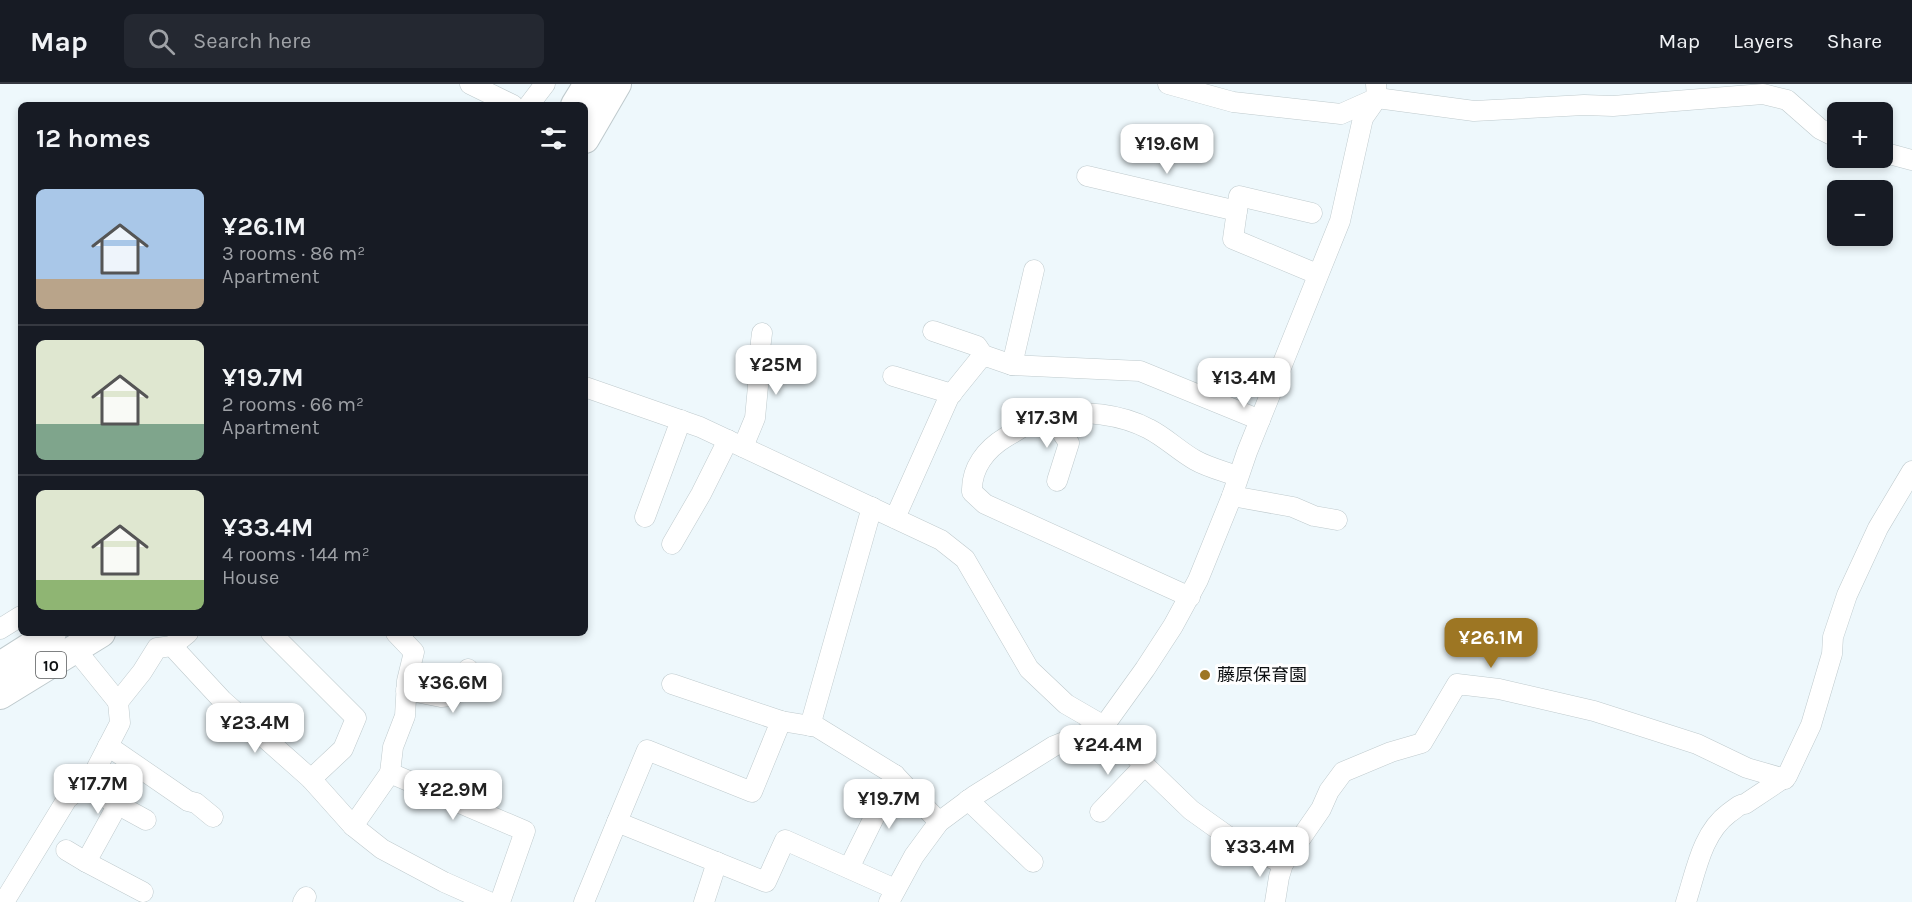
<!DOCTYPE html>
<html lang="en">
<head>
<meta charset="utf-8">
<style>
  body { margin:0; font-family:Karla,"Noto Sans JP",sans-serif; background:#242831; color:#f1f3f6; height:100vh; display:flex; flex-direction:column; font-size:22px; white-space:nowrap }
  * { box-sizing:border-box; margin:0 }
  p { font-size:20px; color:#9ea1a6 }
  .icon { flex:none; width:33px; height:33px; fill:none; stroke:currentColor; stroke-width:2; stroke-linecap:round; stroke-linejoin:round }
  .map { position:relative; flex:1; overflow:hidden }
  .panel { position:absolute; left:18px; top:18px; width:570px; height:534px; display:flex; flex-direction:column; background:#171b24; border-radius:9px; box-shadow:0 3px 9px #0003 }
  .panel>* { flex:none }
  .tools { position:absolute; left:1827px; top:18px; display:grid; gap:12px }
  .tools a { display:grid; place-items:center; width:66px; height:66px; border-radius:9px; background:#171b24; box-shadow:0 3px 9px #0003; font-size:30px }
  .price { position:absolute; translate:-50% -51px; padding:0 14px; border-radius:12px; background:#fff; color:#222; font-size:20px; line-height:39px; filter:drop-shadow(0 2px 3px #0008) }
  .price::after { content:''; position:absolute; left:50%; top:36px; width:18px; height:14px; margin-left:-9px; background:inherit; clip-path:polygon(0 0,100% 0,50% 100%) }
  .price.active { background:#9d7623; color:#fff }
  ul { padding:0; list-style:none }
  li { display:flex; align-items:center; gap:18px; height:150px; padding:0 18px }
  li+li { border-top:2px solid #363941 }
  li span { display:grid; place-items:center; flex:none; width:168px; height:120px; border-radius:9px; color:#555 }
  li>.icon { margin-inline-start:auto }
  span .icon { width:72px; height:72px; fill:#fffc; stroke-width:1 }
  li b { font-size:26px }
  h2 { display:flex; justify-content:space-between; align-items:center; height:72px; padding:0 18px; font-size:26px }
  header { display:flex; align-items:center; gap:36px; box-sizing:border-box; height:84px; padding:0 30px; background:#171b24; border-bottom:2px solid #363941 }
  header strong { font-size:28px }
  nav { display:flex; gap:33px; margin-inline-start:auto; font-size:21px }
  .search { width:420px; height:54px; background:#242831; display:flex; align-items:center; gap:15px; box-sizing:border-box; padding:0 21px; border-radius:9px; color:#9ea1a6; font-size:22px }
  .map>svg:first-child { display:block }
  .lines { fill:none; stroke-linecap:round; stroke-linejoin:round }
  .minor-casing { stroke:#bfcacd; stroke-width:21 }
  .highway-casing { stroke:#bfcacd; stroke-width:30 }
  .minor { stroke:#fff; stroke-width:20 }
  .highway { stroke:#fff; stroke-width:28 }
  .poi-dot { fill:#9d7623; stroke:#fff; stroke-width:2 }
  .labels { text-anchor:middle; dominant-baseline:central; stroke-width:6; stroke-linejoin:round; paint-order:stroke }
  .shield { fill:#fff; stroke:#565859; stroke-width:1.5 }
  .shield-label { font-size:16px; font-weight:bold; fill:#0d1012 }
  .poi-label { font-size:18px; fill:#0d1012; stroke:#fff; text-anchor:start }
</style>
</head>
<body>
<header>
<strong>Map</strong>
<div class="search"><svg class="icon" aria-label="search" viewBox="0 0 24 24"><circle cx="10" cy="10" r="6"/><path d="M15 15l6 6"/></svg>Search here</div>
<nav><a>Map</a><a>Layers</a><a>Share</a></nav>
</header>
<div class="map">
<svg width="1912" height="818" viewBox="0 0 1912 818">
  <rect width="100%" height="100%" fill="#eef8fc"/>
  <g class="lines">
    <defs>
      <g id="minor">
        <polyline points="470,0 513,21"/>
        <polyline points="1168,0 1233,18 1341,30 1377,14 1474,27 1584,21 1613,22 1763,10 1787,16 1820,45 1838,54"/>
        <polyline points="529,21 545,0"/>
        <polyline points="1882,68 1912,76"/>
        <polyline points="1087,92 1237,127"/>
        <polyline points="1312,129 1239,112 1233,155 1317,190"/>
        <polyline points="933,247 977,262 983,271"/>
        <polyline points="1012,281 1034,186"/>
        <polyline points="893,292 952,310"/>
        <polyline points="585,303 700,343 941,456 965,475 1029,585 1066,620 1104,642 1191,726 1226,751 1283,780"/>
        <polyline points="1050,331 1069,359 1057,397"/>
        <polyline points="743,363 755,334 758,302 757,291 762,249"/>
        <polyline points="1232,412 1293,423 1314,432 1337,436"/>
        <polyline points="645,433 681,336"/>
        <polyline points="895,434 949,313 983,271 1012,281 1140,287 1260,336"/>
        <polyline points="672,460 701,410 728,356"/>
        <path d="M 1190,513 L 985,420 L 972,408 C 971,384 986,365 1006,353 C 1020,345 1035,334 1051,331 C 1083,326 1121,330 1149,345 C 1165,353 1179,367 1195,376 C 1207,383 1223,387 1237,392"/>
        <polyline points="0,545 21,532"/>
        <polyline points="271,549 356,634 343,665 311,695"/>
        <polyline points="172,562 188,549"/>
        <polyline points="76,566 118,618 142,588 157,564 172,562 222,616 311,695 353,742 382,765 444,798 489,818"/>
        <polyline points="406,606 441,613 452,612 461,601 468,585"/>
        <polyline points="781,637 817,643 895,691 939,738"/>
        <polyline points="810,642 872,423"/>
        <polyline points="108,662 188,717 196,719 213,733"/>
        <polyline points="390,689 393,663 405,632 407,597 414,568 396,549"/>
        <polyline points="91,695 93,707 146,736"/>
        <polyline points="968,716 1033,778"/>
        <polyline points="118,720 86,778 143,808"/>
        <polyline points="1100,728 1144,682"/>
        <polyline points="617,738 647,666 752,708 781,637 672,600"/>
        <polyline points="353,742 390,689 525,747 500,818"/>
        <polyline points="66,766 86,778"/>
        <polyline points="849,784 895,691"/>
        <polyline points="4,818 67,715 91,695 120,639 118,618"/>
        <polyline points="303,818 306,813"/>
        <polyline points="584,818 617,738 766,798 785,756 895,805"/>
        <polyline points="704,818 717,778"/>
        <polyline points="889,818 914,772 939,738 974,712 1054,662 1104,642 1145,585 1173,542 1198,496 1232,412 1247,368 1340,137 1363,34 1377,14 1376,0"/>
        <polyline points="1275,818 1279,793 1283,780 1321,725 1329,707 1343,688 1391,668 1422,659 1457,600 1499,605 1594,627 1697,660 1747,684 1785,695"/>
        <path d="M 1686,818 C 1696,787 1702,749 1729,729 C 1735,725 1739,720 1745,720 L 1787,692 L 1811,641 L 1832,570 L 1833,553 L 1847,511 L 1878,444 L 1912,387"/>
      </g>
      <g id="highway">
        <polyline points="575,21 588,0"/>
        <polyline points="585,55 617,0"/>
        <polyline points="0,582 52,549"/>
        <polyline points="0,611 101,549"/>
      </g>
    </defs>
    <use href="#minor" class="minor-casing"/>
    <use href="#highway" class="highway-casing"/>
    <use href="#minor" class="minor"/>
    <use href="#highway" class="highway"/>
  </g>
  <circle class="poi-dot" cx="1205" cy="591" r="6"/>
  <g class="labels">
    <rect class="shield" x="36" y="568" width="30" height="26" rx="4.5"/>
    <g class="shield-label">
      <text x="51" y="581">10</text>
    </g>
    <g class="poi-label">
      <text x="1217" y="591">藤原保育園</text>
    </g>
  </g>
</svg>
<div class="tools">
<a>+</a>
<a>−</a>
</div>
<b class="price" style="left:1167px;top:91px">¥19.6M</b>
<b class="price" style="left:776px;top:312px">¥25M</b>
<b class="price" style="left:1244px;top:325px">¥13.4M</b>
<b class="price" style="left:1047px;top:365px">¥17.3M</b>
<b class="price active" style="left:1491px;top:585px">¥26.1M</b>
<b class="price" style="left:453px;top:630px">¥36.6M</b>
<b class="price" style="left:255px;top:670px">¥23.4M</b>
<b class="price" style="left:1108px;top:692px">¥24.4M</b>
<b class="price" style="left:98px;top:731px">¥17.7M</b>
<b class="price" style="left:453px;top:737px">¥22.9M</b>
<b class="price" style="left:889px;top:746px">¥19.7M</b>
<b class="price" style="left:1260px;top:794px">¥33.4M</b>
<section class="panel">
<h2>12 homes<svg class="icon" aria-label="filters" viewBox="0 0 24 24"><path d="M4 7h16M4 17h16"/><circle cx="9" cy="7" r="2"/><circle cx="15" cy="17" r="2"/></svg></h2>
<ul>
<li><span style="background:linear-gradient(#a9c7e8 75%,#b9a48a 0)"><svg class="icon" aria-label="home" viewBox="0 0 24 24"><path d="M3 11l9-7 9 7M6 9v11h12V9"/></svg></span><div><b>¥26.1M</b><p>3 rooms · 86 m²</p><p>Apartment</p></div></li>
<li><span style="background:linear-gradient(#dfe7d0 70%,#7fa58c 0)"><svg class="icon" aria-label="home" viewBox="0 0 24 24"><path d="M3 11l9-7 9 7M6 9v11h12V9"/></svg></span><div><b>¥19.7M</b><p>2 rooms · 66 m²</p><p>Apartment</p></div></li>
<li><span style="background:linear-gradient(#dfe7d0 75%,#8fb573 0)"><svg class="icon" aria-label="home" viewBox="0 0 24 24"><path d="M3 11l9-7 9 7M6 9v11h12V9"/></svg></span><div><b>¥33.4M</b><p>4 rooms · 144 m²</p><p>House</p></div></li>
</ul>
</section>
</div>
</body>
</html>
